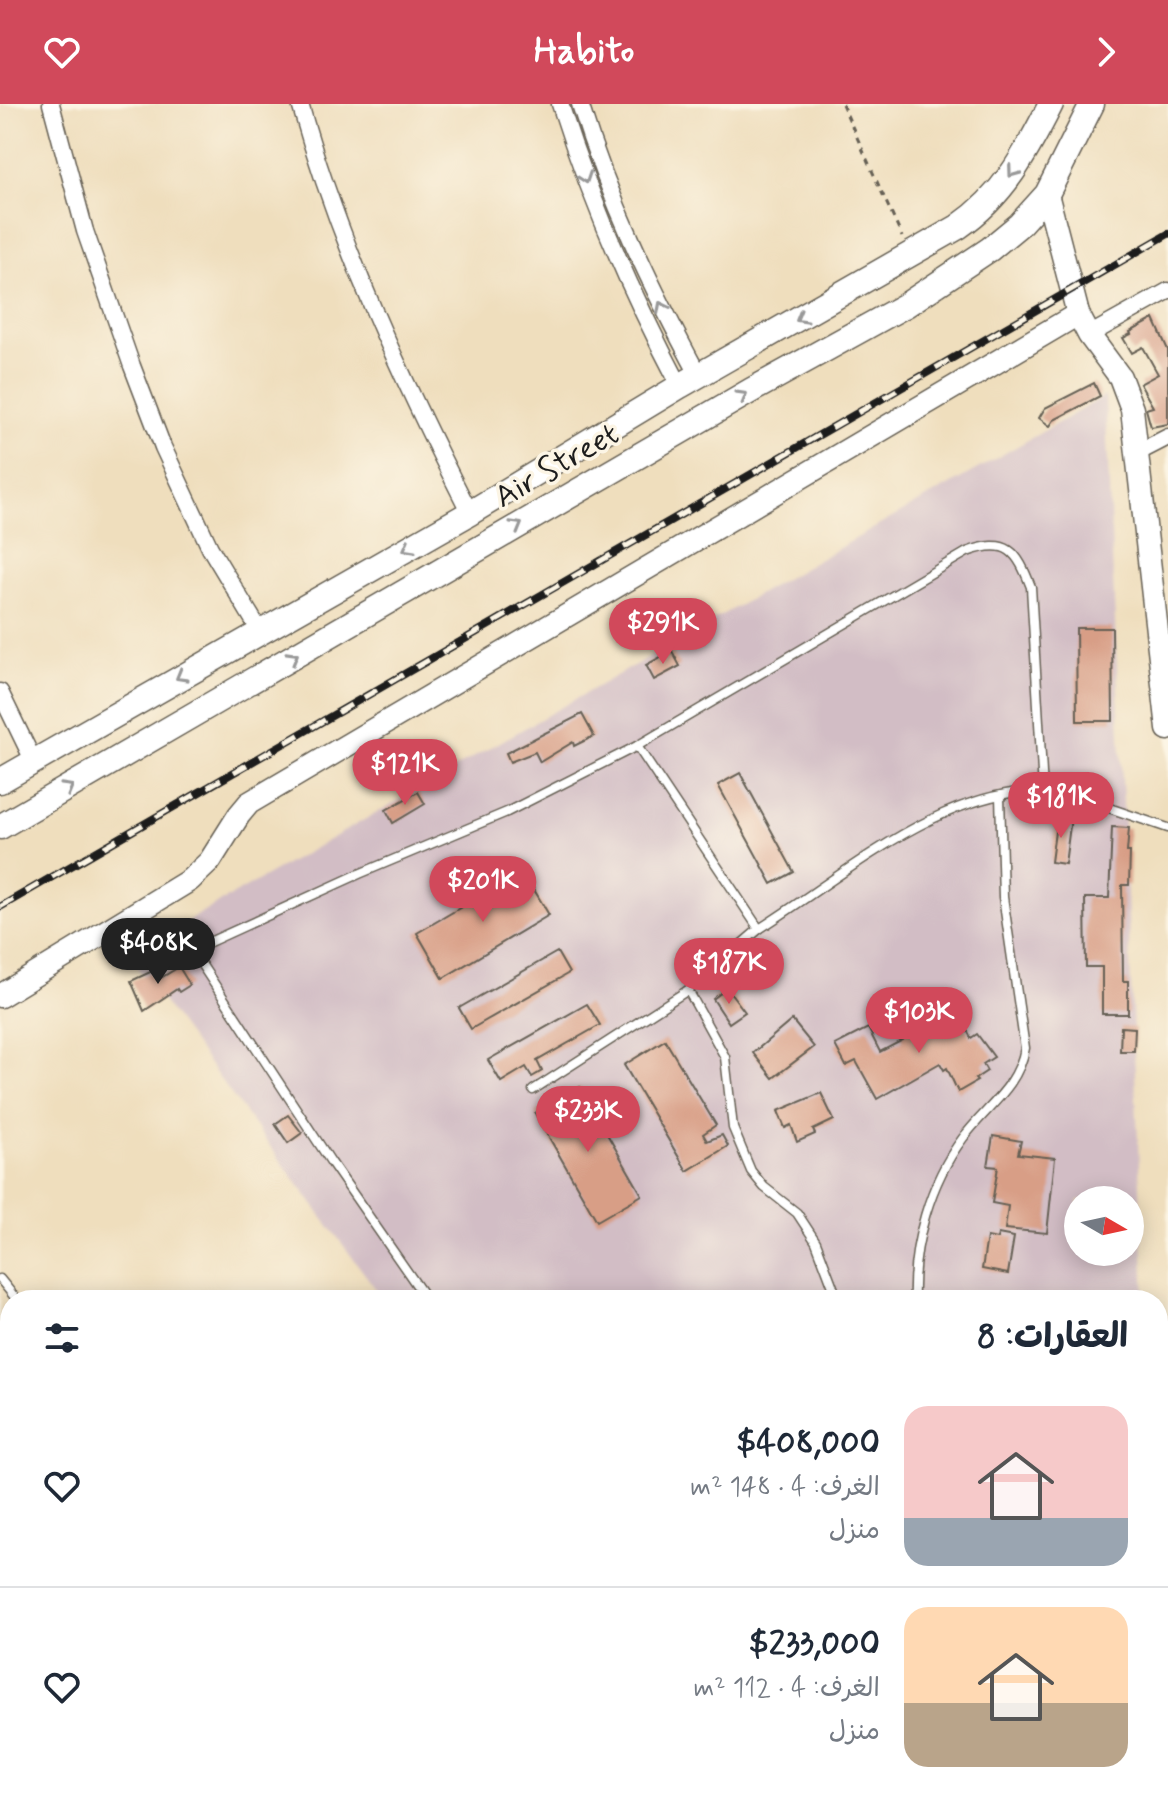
<!DOCTYPE html>
<html lang="ar">
<head>
<meta charset="utf-8">
<style>
  body { margin:0; font-family:Mynerve,"Playpen Sans Arabic",sans-serif; background:#f2f2f3; color:#1f2937; direction:rtl; height:100vh; display:flex; flex-direction:column; font-size:30px; white-space:nowrap }
  * { box-sizing:border-box; margin:0 }
  p { font-size:26px; color:#747a83 }
  .icon { flex:none; width:44px; height:44px; fill:none; stroke:currentColor; stroke-width:2; stroke-linecap:round; stroke-linejoin:round }
  .map { position:relative; flex:1; overflow:hidden; direction:ltr }
  .sheet { position:absolute; left:0px; top:1186px; width:1168px; height:514px; display:flex; flex-direction:column; background:#fff; border-radius:32px 32px 0 0; box-shadow:0 4px 20px #0003; direction:rtl }
  .sheet>* { flex:none }
  .needle { width:52px; rotate:99deg }
  .fabs { position:absolute; left:1064px; top:1082px; display:grid; gap:16px }
  .fabs a { display:grid; place-items:center; width:80px; height:80px; border-radius:50%; background:#fff; box-shadow:0 4px 20px #0003; font-size:40px }
  .price { position:absolute; translate:-50% -68px; padding:0 18px; border-radius:28px; background:#d1495b; color:#fff; font-size:26px; line-height:52px; filter:drop-shadow(0 2px 4px #0008) }
  .price::after { content:''; position:absolute; left:50%; top:48px; width:24px; height:18px; margin-left:-12px; background:inherit; clip-path:polygon(0 0,100% 0,50% 100%) }
  .price.current { background:#222; color:#fff }
  ul { padding:0; list-style:none }
  li { display:flex; align-items:center; gap:24px; height:200px; padding:0 40px }
  li+li { border-top:2px solid #e0e1e3 }
  li span { display:grid; place-items:center; flex:none; width:224px; height:160px; border-radius:24px; color:#555 }
  li>.icon { margin-inline-start:auto }
  span .icon { width:96px; height:96px; fill:#fffc; stroke-width:1 }
  li b { font-size:34px }
  h2 { display:flex; justify-content:space-between; align-items:center; height:96px; padding:0 40px; font-size:34px }
  header { display:flex; justify-content:space-between; align-items:center; height:104px; padding:0 40px; background:#d1495b; color:#fff; font-size:36px; font-weight:800 }
  .map>svg:first-child { display:block }
  .industrial { fill:#d2bdc5; fill-rule:evenodd }
  .building { fill:#d89e86 }
  .lines { fill:none; stroke-linecap:round; stroke-linejoin:round }
  .lane-casing { stroke:#666054; stroke-width:11 }
  .street-casing { stroke:#666054; stroke-width:19 }
  .secondary-casing { stroke:#666054; stroke-width:25 }
  .primary-casing { stroke:#666054; stroke-width:27 }
  .path { stroke:#666054; stroke-width:3; stroke-dasharray:6 6; stroke-linecap:butt }
  .lane { stroke:#fff; stroke-width:8 }
  .street { stroke:#fff; stroke-width:16 }
  .secondary { stroke:#fff; stroke-width:22 }
  .primary { stroke:#fff; stroke-width:24 }
  .rail-casing { stroke:#1c1c1c; stroke-width:8 }
  .rail { stroke:#fcf5e5; stroke-width:5; stroke-dasharray:15; stroke-linecap:butt }
  .oneway { stroke:#999 }
  .labels { text-anchor:middle; dominant-baseline:central; stroke-width:7; stroke-linejoin:round; paint-order:stroke }
  .street-label { font-size:32px; fill:#1c1c1c; stroke:#fcf5e5 }
</style>
</head>
<body>
<header><svg class="icon" aria-label="forward" viewBox="0 0 24 24"><path d="M9 5l7 7-7 7"/></svg>Habito<svg class="icon" aria-label="heart" viewBox="0 0 24 24"><path d="M12 20l-8-8c-3-5 5-10 8-4 3-6 11-1 8 4z"/></svg></header>
<div class="map">
<svg width="1168" height="1699" viewBox="0 0 1168 1699">
  <rect width="100%" height="100%" fill="#fcf5e5"/>
  <filter id="ink" filterUnits="userSpaceOnUse"><feTurbulence type="fractalNoise" baseFrequency=".0125" numOctaves="2"/><feDisplacementMap in="SourceGraphic" scale="16" xChannelSelector="R" yChannelSelector="G"/><feConvolveMatrix kernelMatrix="1 2 1 2 8 2 1 2 1" color-interpolation-filters="sRGB"/></filter>
  <filter id="wash" filterUnits="userSpaceOnUse"><feTurbulence type="fractalNoise" baseFrequency=".006" numOctaves="4" result="noise"/><feDisplacementMap in="SourceGraphic" scale="32" xChannelSelector="R" yChannelSelector="G"/><feGaussianBlur stdDeviation="1.8" result="paint"/><feColorMatrix in="noise" values="0 0 0 0 0 0 0 0 0 0 0 0 0 0 0 0 0 1.4 0 .05"/><feComposite in="paint" operator="in"/></filter>
  <g filter="url(#wash)">
    <rect width="100%" height="100%" fill="#efdebd"/>
    <g class="industrial">
      <path d="M 1105,292 L 1145,1196 L 384,1196 L 128,851 ZM 1078,1096 L 1130,1096 L 1130,1148 L 1078,1148 Z"/>
      <polygon points="620,1690 1042,1690 1035,1699 615,1699"/>
    </g>
    <g id="blocks">
      <g class="building">
        <polygon points="1154,215 1168,246 1168,320 1151,323 1146,305 1153,303 1140,280 1158,270 1143,243 1132,249 1123,234 1131,230 1130,228"/>
        <polygon points="1094,279 1100,292 1054,316 1050,322 1039,314 1045,304"/>
        <polygon points="1076,524 1112,524 1113,617 1077,617"/>
        <polygon points="672,547 680,562 654,576 646,561"/>
        <polygon points="582,610 594,632 574,642 573,638 540,658 535,648 510,658 506,649"/>
        <polygon points="740,669 794,768 772,780 718,681"/>
        <polygon points="418,688 425,700 393,719 386,706"/>
        <polygon points="1057,712 1071,714 1065,760 1051,758"/>
        <polygon points="1112,723 1129,724 1127,748 1130,748 1129,781 1122,781 1123,877 1128,877 1128,910 1102,910 1102,863 1086,863 1085,794 1109,794"/>
        <polygon points="523,767 549,811 443,874 417,829"/>
        <polygon points="557,848 569,869 471,925 459,904"/>
        <polygon points="161,863 159,875 179,863 190,881 179,888 177,885 144,907 131,877"/>
        <polygon points="727,884 745,908 729,919 713,895"/>
        <polygon points="587,900 600,921 537,957 542,967 532,973 526,963 501,978 488,956"/>
        <polygon points="958,907 971,934 977,930 994,953 983,960 987,967 975,975 977,977 958,988 947,964 944,966 940,959 877,995 856,957 846,962 835,941 868,924 880,948 903,936 901,930 926,915 930,921"/>
        <polygon points="792,916 814,943 773,974 753,949"/>
        <polygon points="1121,923 1135,924 1134,947 1120,947"/>
        <polygon points="665,936 716,1021 703,1030 707,1037 722,1031 728,1042 687,1067 624,961"/>
        <polygon points="580,983 642,1091 597,1117 535,1009"/>
        <polygon points="821,989 834,1016 813,1026 815,1030 797,1038 791,1021 785,1024 778,1007"/>
        <polygon points="288,1011 302,1029 288,1039 275,1020"/>
        <polygon points="993,1032 1021,1037 1018,1050 1055,1054 1047,1129 1005,1125 1008,1102 992,1099 998,1063 988,1062"/>
        <polygon points="998,1130 1014,1133 1008,1170 982,1165 987,1133 997,1135"/>
      </g>
    </g>
  </g>
  <g filter="url(#ink)">
    <use href="#blocks" fill-opacity="0" stroke="#666054" stroke-width="2"/>
    <g class="lines">
      <defs>
        <g id="lane">
          <path d="M 637,642 L 759,825 C 847,770 949,677 1059,687 L 1168,724"/>
          <path d="M 106,834 L 192,846 L 359,770 L 507,708 L 637,642 L 967,448 C 1008,433 1017,447 1031,483 L 1043,686"/>
          <polyline points="192,846 331,1058 427,1196"/>
          <polyline points="688,886 725,953 733,1024 751,1067 764,1083 797,1109 816,1138 838,1196"/>
          <polyline points="533,986 688,886 759,825"/>
          <polyline points="0,1175 17,1196"/>
          <path d="M 914,1196 C 912,1141 930,1078 963,1034 C 986,1003 1018,984 1025,944 L 1003,793 L 1000,692"/>
          <polyline points="0,1650 10,1660"/>
          <polyline points="40,1690 50,1699"/>
          <polyline points="522,1690 533,1699"/>
          <polyline points="876,1690 881,1699"/>
          <polyline points="888,1699 892,1690"/>
        </g>
        <g id="street">
          <polyline points="51,0 85,127 132,262 163,343 210,444 260,527"/>
          <path d="M 300,0 C 340,142 403,278 470,409"/>
          <path d="M 560,0 C 591,98 632,191 680,282"/>
          <path d="M 580,0 C 609,95 652,185 699,272"/>
          <polyline points="1089,231 1168,187"/>
          <polyline points="1137,349 1168,333"/>
          <polyline points="0,588 34,658"/>
        </g>
        <g id="secondary">
          <polyline points="1047,90 1078,210 1089,231 1120,273 1132,305 1168,625"/>
          <polyline points="0,892 190,776 210,757 239,711 249,699 1078,210"/>
        </g>
        <g id="primary">
          <path d="M 0,677 L 470,409 L 680,282 L 958,123 C 1005,91 1026,49 1051,0"/>
          <polyline points="0,723 752,286 906,201 990,145 1019,121 1047,90 1092,0"/>
        </g>
      </defs>
      <use href="#lane" class="lane-casing"/>
      <use href="#street" class="street-casing"/>
      <use href="#secondary" class="secondary-casing"/>
      <use href="#primary" class="primary-casing"/>
      <polyline class="path" points="842,0 902,133"/>
      <use href="#lane" class="lane"/>
      <use href="#street" class="street"/>
      <use href="#secondary" class="secondary"/>
      <use href="#primary" class="primary"/>
      <defs>
        <polyline id="rail" points="0,803 1168,130"/>
      </defs>
      <use href="#rail" class="rail-casing"/>
      <use href="#rail" class="rail"/>
    </g>
    <defs><path id="oneway-chevron" d="M-2-3.5L2.5 0L-2 3.5" fill="none" stroke-width="1.6" stroke-linecap="round" stroke-linejoin="round" transform="scale(2)"/></defs>
    <g class="oneway">
      <use href="#oneway-chevron" transform="translate(1013 68) rotate(126)"/>
      <use href="#oneway-chevron" transform="translate(585 74) rotate(71)"/>
      <use href="#oneway-chevron" transform="translate(662 203) rotate(-117)"/>
      <use href="#oneway-chevron" transform="translate(801 214) rotate(150)"/>
      <use href="#oneway-chevron" transform="translate(742 292) rotate(-30)"/>
      <use href="#oneway-chevron" transform="translate(517 422) rotate(-30)"/>
      <use href="#oneway-chevron" transform="translate(408 444) rotate(151)"/>
      <use href="#oneway-chevron" transform="translate(293 553) rotate(-30)"/>
      <use href="#oneway-chevron" transform="translate(181 572) rotate(150)"/>
      <use href="#oneway-chevron" transform="translate(68 684) rotate(-30)"/>
    </g>
  </g>
  <g class="labels">
    <g class="street-label">
      <text transform="translate(557 362) rotate(-30)">Air Street</text>
    </g>
  </g>
</svg>
<div class="fabs">
<a><svg class="needle" viewBox="-14 -14 28 28"><path d="M0-13l5 13h-10z" fill="#e53935"/><path d="M0 13l5-13h-10z" fill="#747a83"/></svg></a>
</div>
<b class="price" style="left:663px;top:562px">$291K</b>
<b class="price" style="left:405px;top:703px">$121K</b>
<b class="price" style="left:1061px;top:736px">$181K</b>
<b class="price" style="left:483px;top:820px">$201K</b>
<b class="price current" style="left:158px;top:882px">$408K</b>
<b class="price" style="left:729px;top:902px">$187K</b>
<b class="price" style="left:919px;top:951px">$103K</b>
<b class="price" style="left:588px;top:1050px">$233K</b>
<section class="sheet">
<h2>العقارات: 8<svg class="icon" aria-label="filters" viewBox="0 0 24 24"><path d="M4 7h16M4 17h16"/><circle cx="9" cy="7" r="2"/><circle cx="15" cy="17" r="2"/></svg></h2>
<ul>
<li><span style="background:linear-gradient(#f6c9c9 70%,#9aa5b1 0)"><svg class="icon" aria-label="home" viewBox="0 0 24 24"><path d="M3 11l9-7 9 7M6 9v11h12V9"/></svg></span><div><b>$408,000</b><p>الغرف: 4 · 148 m²</p><p>منزل</p></div><svg class="icon" aria-label="heart" viewBox="0 0 24 24"><path d="M12 20l-8-8c-3-5 5-10 8-4 3-6 11-1 8 4z"/></svg></li>
<li><span style="background:linear-gradient(#ffd9b3 60%,#b9a48a 0)"><svg class="icon" aria-label="home" viewBox="0 0 24 24"><path d="M3 11l9-7 9 7M6 9v11h12V9"/></svg></span><div><b>$233,000</b><p>الغرف: 4 · 112 m²</p><p>منزل</p></div><svg class="icon" aria-label="heart" viewBox="0 0 24 24"><path d="M12 20l-8-8c-3-5 5-10 8-4 3-6 11-1 8 4z"/></svg></li>
</ul>
</section>
</div>
</body>
</html>
